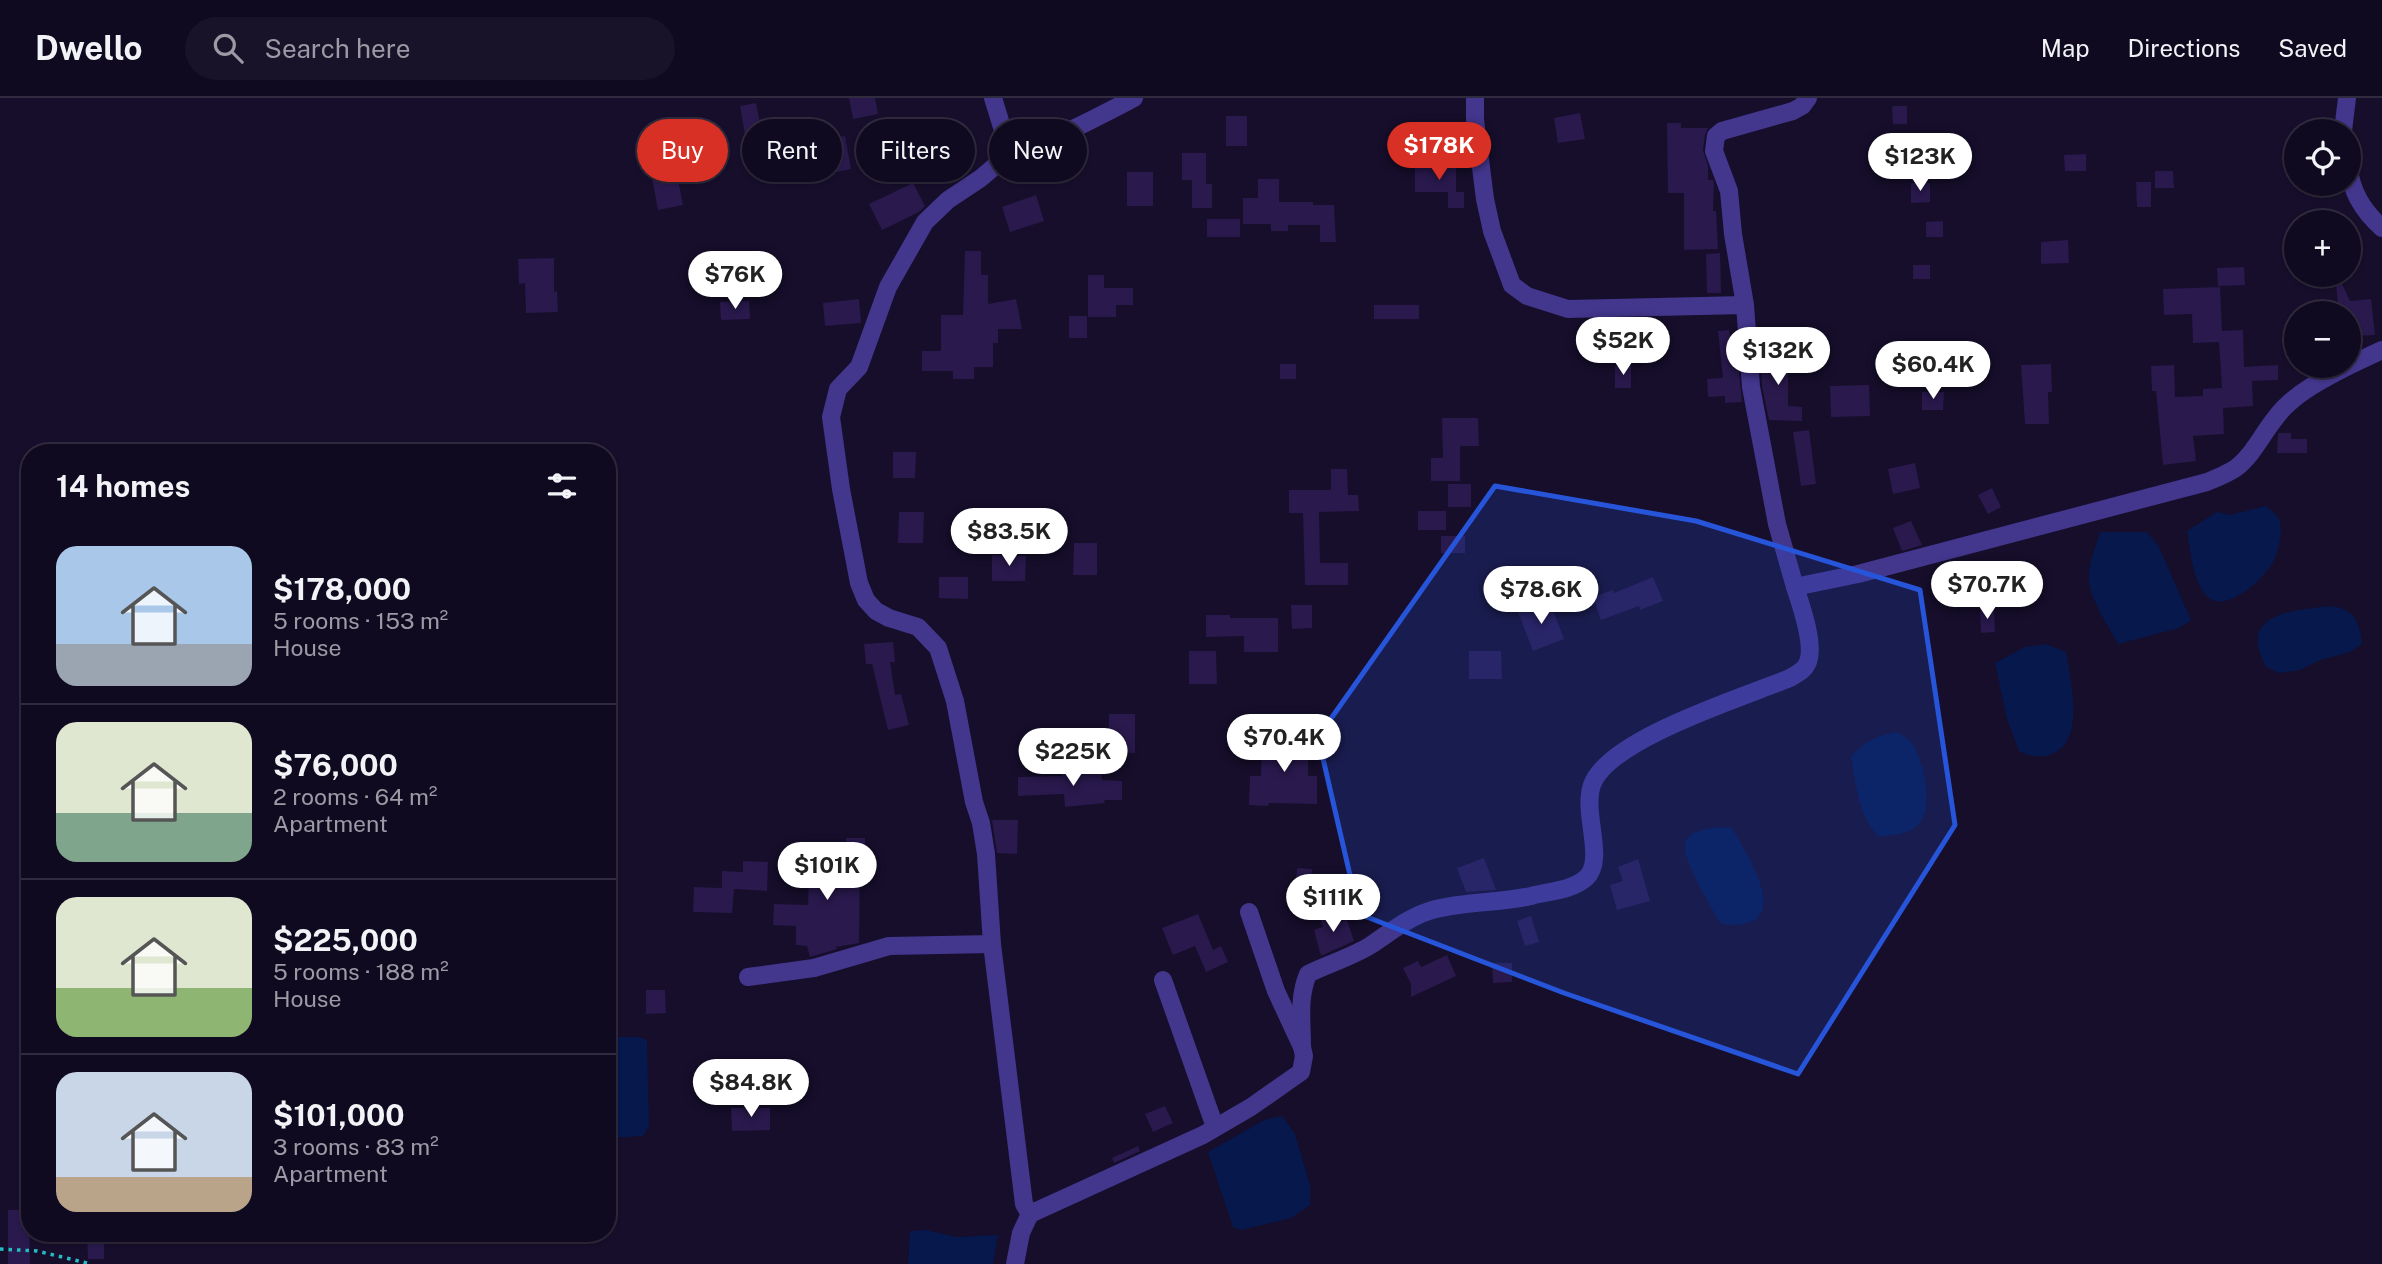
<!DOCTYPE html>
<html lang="en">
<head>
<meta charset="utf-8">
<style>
  body { margin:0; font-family:"Public Sans",sans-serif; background:#191329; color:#f1f3f6; height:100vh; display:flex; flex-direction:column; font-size:26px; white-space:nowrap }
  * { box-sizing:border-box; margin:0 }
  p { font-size:23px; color:#9c9aa5 }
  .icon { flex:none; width:38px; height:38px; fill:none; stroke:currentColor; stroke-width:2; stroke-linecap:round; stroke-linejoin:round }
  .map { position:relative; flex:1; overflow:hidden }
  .sheet { position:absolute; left:21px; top:346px; width:595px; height:798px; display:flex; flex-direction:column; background:#100a20; border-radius:28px; box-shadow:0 2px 5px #0004,0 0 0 2px #302b3e }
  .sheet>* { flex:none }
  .top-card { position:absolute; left:637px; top:21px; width:665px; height:63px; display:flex; gap:14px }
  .tools { position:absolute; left:2284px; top:21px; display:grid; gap:14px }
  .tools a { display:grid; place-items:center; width:77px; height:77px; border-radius:50%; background:#100a20; box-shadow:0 2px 5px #0004,0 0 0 2px #302b3e; font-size:35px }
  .price { position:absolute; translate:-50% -60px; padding:0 16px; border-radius:24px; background:#fff; color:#222; font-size:23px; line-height:46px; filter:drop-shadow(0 2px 4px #0008) }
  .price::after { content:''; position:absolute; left:50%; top:42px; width:21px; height:16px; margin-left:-10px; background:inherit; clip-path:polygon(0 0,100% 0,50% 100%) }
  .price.selected { background:#d93025; color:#fff }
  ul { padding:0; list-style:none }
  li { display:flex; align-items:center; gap:21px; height:175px; padding:0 35px }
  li+li { border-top:2px solid #302b3e }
  li span { display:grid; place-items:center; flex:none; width:196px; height:140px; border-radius:21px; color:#555 }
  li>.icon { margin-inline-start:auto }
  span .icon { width:84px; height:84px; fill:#fffc; stroke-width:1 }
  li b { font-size:30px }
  h2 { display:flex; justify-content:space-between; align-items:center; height:84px; padding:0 35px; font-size:30px }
  .pill { padding:0 24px; border-radius:32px; background:#100a20; box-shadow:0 2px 5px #0004,0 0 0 2px #302b3e; font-size:24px; line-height:63px }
  .pill.selected { background:#d93025; color:#fff }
  header { display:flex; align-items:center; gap:42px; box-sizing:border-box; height:98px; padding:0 35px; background:#100a20; border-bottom:2px solid #302b3e }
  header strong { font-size:33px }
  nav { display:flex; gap:38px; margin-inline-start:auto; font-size:24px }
  .search { width:490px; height:63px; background:#191329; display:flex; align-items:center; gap:18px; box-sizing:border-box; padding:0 24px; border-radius:38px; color:#9c9aa5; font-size:26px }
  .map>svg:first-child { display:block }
  .water { fill:#06184c }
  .building { fill:#29194d }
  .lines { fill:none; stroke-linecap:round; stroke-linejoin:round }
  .path { stroke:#26bcc5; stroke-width:3.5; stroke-dasharray:3.5 5; stroke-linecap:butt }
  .street { stroke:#43368d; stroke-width:18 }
  .marked { fill:#2755da; fill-opacity:0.2; stroke:#2755da; stroke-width:5; stroke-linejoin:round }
</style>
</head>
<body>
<header>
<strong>Dwello</strong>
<div class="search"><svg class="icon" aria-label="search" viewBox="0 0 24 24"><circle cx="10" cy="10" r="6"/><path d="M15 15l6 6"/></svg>Search here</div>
<nav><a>Map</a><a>Directions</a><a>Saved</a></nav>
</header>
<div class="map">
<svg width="2382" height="1166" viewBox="0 0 2382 1166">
  <rect width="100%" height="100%" fill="#160e2b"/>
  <g class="water">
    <path d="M 2266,408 C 2271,413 2279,417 2280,424 C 2283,433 2278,454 2274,462 C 2267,478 2228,515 2209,500 C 2192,486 2191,453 2187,433 L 2217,414 L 2229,417 Z"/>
    <path d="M 2100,434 L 2147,434 L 2159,449 L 2191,522 L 2179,530 L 2118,546 C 2108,527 2092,505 2089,484 C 2087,468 2096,449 2100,434 Z"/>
    <path d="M 2331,508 C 2354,511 2360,524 2362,546 L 2350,554 L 2320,562 L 2300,572 L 2278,575 L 2265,568 C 2263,562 2259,554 2258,546 C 2254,512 2308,511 2331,508 Z"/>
    <path d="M 2046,546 L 2066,554 C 2070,581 2085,637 2056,654 C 2044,661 2031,659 2019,653 L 2007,621 L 1995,565 L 2025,549 Z"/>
    <path d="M 1898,634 C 1902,637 1908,640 1911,644 C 1924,662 1936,712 1916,729 C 1906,737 1890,738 1878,738 C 1858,718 1856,686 1851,659 C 1865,643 1877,637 1898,634 Z"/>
    <path d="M 1716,729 L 1732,730 C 1743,749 1782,808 1753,823 C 1743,828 1730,828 1720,825 C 1712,810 1678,757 1686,742 C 1691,733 1706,731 1716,729 Z"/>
    <polygon points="607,939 638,939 647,942 649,1028 643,1038 607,1040"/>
    <polygon points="1282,1018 1295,1036 1310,1087 1310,1107 1291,1120 1241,1132 1233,1129 1208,1054 1264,1022"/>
    <polygon points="926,1132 957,1139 998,1137 993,1166 908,1166 910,1133"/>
  </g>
  <g class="building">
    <polygon points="849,0 875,0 878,16 853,21"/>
    <polygon points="756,5 763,40 746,43 740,8"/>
    <polygon points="1892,8 1907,8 1907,26 1893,26"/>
    <polygon points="1580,15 1585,41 1558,45 1554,20"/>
    <rect x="1226" y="18" width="21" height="30"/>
    <polygon points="1667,25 1681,25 1681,30 1708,30 1705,37 1703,52 1708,68 1708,82 1713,82 1714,85 1713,113 1716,113 1718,151 1684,152 1684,95 1668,95"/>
    <polygon points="845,38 851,71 833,75 827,41"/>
    <polygon points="1182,55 1206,55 1206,86 1212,86 1212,110 1192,110 1192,82 1182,82"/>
    <polygon points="2086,56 2086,73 2065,73 2064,57"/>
    <polygon points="1415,65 1429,65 1429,68 1456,68 1456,94 1464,94 1464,110 1448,110 1448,94 1415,94"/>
    <polygon points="2155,73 2173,73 2174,90 2155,90"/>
    <rect x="1127" y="74" width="26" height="34"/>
    <polygon points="677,76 683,107 658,112 652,80"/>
    <polygon points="1258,81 1279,81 1279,104 1313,104 1313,107 1334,107 1336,144 1320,144 1320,127 1288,127 1288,133 1271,133 1271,126 1243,126 1243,100 1258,100"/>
    <polygon points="2136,84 2151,84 2151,109 2137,109"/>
    <polygon points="913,85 925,108 919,114 882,132 869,106"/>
    <polygon points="1911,85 1930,85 1930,104 1911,105"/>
    <polygon points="1036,97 1044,123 1010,134 1002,109"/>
    <rect x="1207" y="121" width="33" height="18"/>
    <polygon points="1943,123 1943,139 1926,139 1926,124"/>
    <polygon points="2068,142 2069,165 2041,166 2041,144"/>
    <polygon points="965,153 981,153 981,177 988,177 988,206 1016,201 1022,231 998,231 998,245 993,245 993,269 974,269 974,281 953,281 953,273 922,273 922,253 941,253 941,217 963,217"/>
    <polygon points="1720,155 1721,195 1707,195 1706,156"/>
    <polygon points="554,160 554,194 557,193 558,214 526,215 525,185 519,186 518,161"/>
    <rect x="1913" y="167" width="17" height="14"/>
    <polygon points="2244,169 2245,187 2218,188 2217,170"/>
    <polygon points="1088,177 1104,177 1104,190 1133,190 1133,207 1116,207 1116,219 1088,219"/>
    <polygon points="2335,177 2338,177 2350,203 2371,201 2375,237 2357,238 2357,231 2348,232 2348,215 2339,215"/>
    <polygon points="2220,189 2222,233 2243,232 2244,269 2278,267 2278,282 2252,283 2253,308 2223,310 2224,336 2193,338 2196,363 2163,367 2156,293 2152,293 2151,268 2174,267 2175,299 2203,298 2203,291 2222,290 2219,244 2193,245 2192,216 2164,217 2163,191"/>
    <polygon points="859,201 861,225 825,228 823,205"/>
    <polygon points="749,203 750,221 721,222 720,204"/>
    <rect x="1374" y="207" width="45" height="14"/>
    <rect x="1069" y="218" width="18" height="22"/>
    <polygon points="1621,229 1642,229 1641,262 1619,262"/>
    <polygon points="1729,232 1735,264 1738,263 1742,304 1725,305 1725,298 1708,299 1707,281 1723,280 1718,233"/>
    <polygon points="1760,254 1788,254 1788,308 1802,309 1802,323 1769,322 1762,288"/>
    <rect x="1280" y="266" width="16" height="15"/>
    <polygon points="2051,266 2052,294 2048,294 2049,326 2025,326 2021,267"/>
    <rect x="1615" y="268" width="16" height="22"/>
    <polygon points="1869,287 1870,318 1831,319 1830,288"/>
    <polygon points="1922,294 1944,294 1943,312 1922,312"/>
    <polygon points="1442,320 1478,320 1479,348 1460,348 1460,383 1431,383 1431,360 1443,360"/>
    <polygon points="1809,332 1816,386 1801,388 1793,334"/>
    <polygon points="2278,335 2291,335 2291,341 2307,341 2307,355 2277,355"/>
    <polygon points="893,354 916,354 915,380 893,380"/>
    <polygon points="1915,365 1920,390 1893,396 1888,371"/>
    <polygon points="1331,371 1347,371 1348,397 1358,397 1359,413 1319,414 1320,465 1348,465 1348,487 1305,487 1303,415 1289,415 1289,392 1331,392"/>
    <rect x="1448" y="386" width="23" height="23"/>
    <polygon points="1992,390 2001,409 1988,416 1978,397"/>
    <rect x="1418" y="413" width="28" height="19"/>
    <polygon points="899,414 924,414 923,445 898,445"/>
    <polygon points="1911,423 1922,447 1902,453 1893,430"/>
    <rect x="1441" y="438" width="24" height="17"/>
    <polygon points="1074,445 1097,445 1097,477 1073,477"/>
    <polygon points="992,457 1026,458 1025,483 992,483"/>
    <polygon points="2003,463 2004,480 1983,481 1982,464"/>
    <polygon points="939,479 968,479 968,501 939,500"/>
    <polygon points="1653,479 1663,503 1640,512 1639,508 1601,522 1593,499 1613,492 1614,495"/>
    <polygon points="1549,502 1564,541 1533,553 1518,514"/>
    <polygon points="1291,507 1312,507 1312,530 1292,531"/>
    <polygon points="1980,511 1994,511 1995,534 1981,535"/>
    <polygon points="1206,517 1230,517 1230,520 1278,520 1278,554 1244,554 1244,538 1206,539"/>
    <polygon points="893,544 895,564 890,564 895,597 901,596 909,627 888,632 872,566 866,566 864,546"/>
    <polygon points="1189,553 1216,553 1217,586 1189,586"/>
    <polygon points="1469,553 1501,553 1502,581 1469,581"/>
    <polygon points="1109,616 1135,616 1135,655 1109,654"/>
    <polygon points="1308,639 1308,678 1317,678 1317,706 1269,705 1268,708 1249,707 1250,678 1261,678 1262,640"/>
    <polygon points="1101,672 1102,682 1122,683 1122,702 1104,702 1105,705 1065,709 1064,696 1018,698 1018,679 1062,678 1062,676"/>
    <polygon points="992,722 1018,722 1017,756 997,755"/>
    <polygon points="846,740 865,740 865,756 860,756 859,845 836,849 837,851 810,859 807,848 796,847 796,828 773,827 774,806 808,807 809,780 795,779 796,761 841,763 841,761 846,761"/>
    <polygon points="1484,760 1496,792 1466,794 1457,770"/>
    <polygon points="1638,761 1650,803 1617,812 1610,787 1623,783 1618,769"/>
    <polygon points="743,763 768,764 767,793 734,791 732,815 693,814 694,789 722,790 722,773 743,774"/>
    <polygon points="1297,770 1312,771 1310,799 1295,798"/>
    <polygon points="1335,815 1337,825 1347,822 1354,843 1321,858 1314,832 1323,829 1320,819"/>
    <polygon points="1198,816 1213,852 1221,848 1228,864 1206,874 1195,848 1173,857 1162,830"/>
    <polygon points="1531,818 1539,844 1525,848 1517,823"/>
    <polygon points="1447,857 1456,878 1411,899 1411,886 1403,870 1418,863 1421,869"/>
    <polygon points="1492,865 1512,865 1512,884 1493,885"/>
    <polygon points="646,892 665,892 666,915 646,916"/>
    <polygon points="1165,1008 1173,1025 1153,1034 1145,1016"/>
    <polygon points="731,1010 770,1010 770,1032 732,1033"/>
    <polygon points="1138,1048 1140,1053 1114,1065 1112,1060"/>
    <polygon points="8,1112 29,1112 30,1166 8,1166"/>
    <polygon points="87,1136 104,1136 104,1161 88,1161"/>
  </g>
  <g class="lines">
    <polyline class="path" points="0,1151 37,1153 91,1166"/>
    <g class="street">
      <polyline points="993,0 1010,55 981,80 948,102 925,124 888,189 859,269 838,291 831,319 841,391 859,485 866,502 876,513 889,520 918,529 938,550 955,603 974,704 981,725 986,756 992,846 1024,1106 1030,1116 1021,1135 1015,1166"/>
      <polyline points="1475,0 1475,22 1485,101 1492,133 1512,187 1527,198 1568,211 1745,207"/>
      <polyline points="2343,33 2347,0"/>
      <path d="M 1011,53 C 1039,51 1107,14 1134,0"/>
      <path d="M 2348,66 C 2351,93 2362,112 2382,130"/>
      <polyline points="2348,268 2382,252"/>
      <polyline points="1795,489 1777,426 1751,289 1745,207 1733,136 1729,93 1714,53 1716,38 1722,33 1793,13 1802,8 1808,0"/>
      <polyline points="748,879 814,870 889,848 992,846"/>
      <polyline points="1163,882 1215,1029"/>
      <path d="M 1302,949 C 1302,923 1298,900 1308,876 C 1328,866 1352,859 1371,847 C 1392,833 1411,817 1436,811 C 1467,803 1500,805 1531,798 C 1549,793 1571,793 1586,780 C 1606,762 1582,715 1592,687 C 1608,641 1744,599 1790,580 C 1796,576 1804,573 1807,566 C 1816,549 1801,507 1795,489 L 1858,476 L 2207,384 C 2217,380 2227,376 2236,370 C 2258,353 2267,324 2288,306 C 2305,290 2328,279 2348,268"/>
      <polyline points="1030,1116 1203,1037 1251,1009 1301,974 1304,958 1302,949 1276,893 1249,814"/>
    </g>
  </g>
  <path class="marked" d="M 1495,388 L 1696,423 L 1920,492 L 1955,727 L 1798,976 L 1564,895 L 1359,816 L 1318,639 Z"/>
</svg>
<div class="tools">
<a><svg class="icon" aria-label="locate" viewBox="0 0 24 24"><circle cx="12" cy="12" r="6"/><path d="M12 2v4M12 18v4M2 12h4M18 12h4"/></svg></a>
<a>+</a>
<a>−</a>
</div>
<b class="price selected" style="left:1439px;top:84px">$178K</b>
<b class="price" style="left:1920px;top:95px">$123K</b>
<b class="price" style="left:735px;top:213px">$76K</b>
<b class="price" style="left:1623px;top:279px">$52K</b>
<b class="price" style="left:1778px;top:289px">$132K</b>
<b class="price" style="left:1933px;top:303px">$60.4K</b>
<b class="price" style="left:1009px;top:470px">$83.5K</b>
<b class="price" style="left:1987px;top:523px">$70.7K</b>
<b class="price" style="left:1541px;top:528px">$78.6K</b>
<b class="price" style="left:1284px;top:676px">$70.4K</b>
<b class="price" style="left:1073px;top:690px">$225K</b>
<b class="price" style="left:827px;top:804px">$101K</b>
<b class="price" style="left:1333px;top:836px">$111K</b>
<b class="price" style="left:751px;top:1021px">$84.8K</b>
<div class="top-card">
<a class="pill selected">Buy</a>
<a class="pill">Rent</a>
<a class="pill">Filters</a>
<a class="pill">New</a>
</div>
<section class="sheet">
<h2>14 homes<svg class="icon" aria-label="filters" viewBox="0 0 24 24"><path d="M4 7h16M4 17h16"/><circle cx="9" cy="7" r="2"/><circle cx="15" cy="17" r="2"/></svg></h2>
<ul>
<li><span style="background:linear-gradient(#a9c7e8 70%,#9aa5b1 0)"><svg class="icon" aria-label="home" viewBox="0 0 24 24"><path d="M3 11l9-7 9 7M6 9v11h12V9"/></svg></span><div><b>$178,000</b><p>5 rooms · 153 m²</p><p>House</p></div></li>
<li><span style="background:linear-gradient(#dfe7d0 65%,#7fa58c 0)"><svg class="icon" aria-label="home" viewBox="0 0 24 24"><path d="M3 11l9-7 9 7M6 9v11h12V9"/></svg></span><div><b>$76,000</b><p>2 rooms · 64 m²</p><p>Apartment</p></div></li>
<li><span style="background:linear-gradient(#dfe7d0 65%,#8fb573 0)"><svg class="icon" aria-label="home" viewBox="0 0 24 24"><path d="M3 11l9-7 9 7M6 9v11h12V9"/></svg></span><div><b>$225,000</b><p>5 rooms · 188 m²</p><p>House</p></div></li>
<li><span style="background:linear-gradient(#c9d6e8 75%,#b9a48a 0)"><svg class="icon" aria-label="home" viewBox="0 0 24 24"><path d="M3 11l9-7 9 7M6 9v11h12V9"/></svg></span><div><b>$101,000</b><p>3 rooms · 83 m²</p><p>Apartment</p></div></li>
</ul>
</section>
</div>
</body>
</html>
